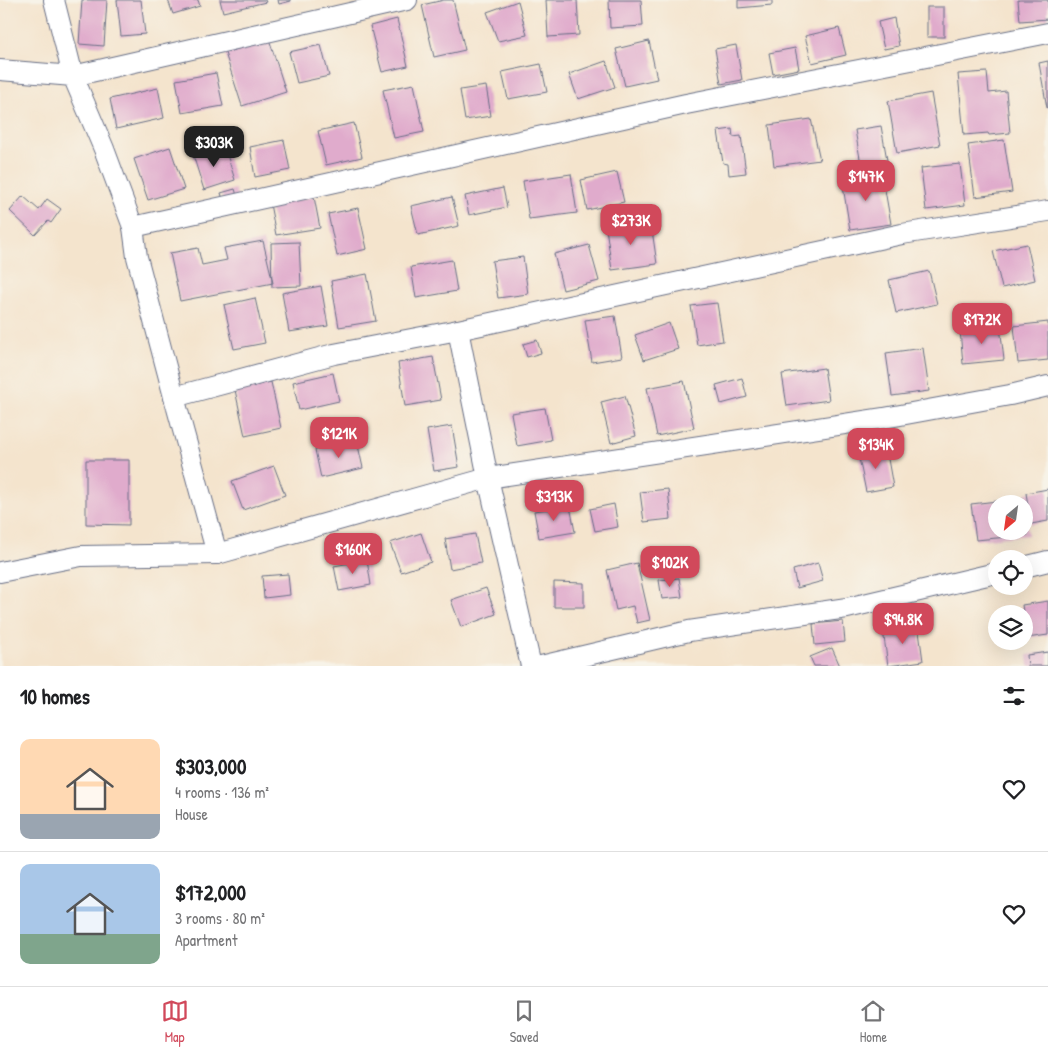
<!DOCTYPE html>
<html lang="en">
<head>
<meta charset="utf-8">
<style>
  body { margin:0; font-family:"Patrick Hand",sans-serif; background:#f2f2f2; color:#202124; height:100vh; display:flex; flex-direction:column; font-size:19px; white-space:nowrap }
  * { box-sizing:border-box; margin:0 }
  p { font-size:16px; color:#757577 }
  .icon { flex:none; width:28px; height:28px; fill:none; stroke:currentColor; stroke-width:2; stroke-linecap:round; stroke-linejoin:round }
  .map { position:relative; height:666px; overflow:hidden }
  .drawer { display:flex; flex-direction:column; background:#fff; flex:1 }
  .drawer>* { flex:none }
  .needle { width:32px; rotate:209deg }
  .buttons { position:absolute; left:988px; top:495px; display:grid; gap:10px }
  .buttons a { display:grid; place-items:center; width:45px; height:45px; border-radius:50%; background:#fff; box-shadow:0 5px 20px #0002; font-size:25px }
  .price { position:absolute; translate:-50% -42px; padding:0 11px; border-radius:10px; background:#d1495b; color:#fff; font-size:16px; line-height:32px; filter:drop-shadow(0 1px 2px #0008) }
  .price::after { content:''; position:absolute; left:50%; top:30px; width:15px; height:11px; margin-left:-8px; background:inherit; clip-path:polygon(0 0,100% 0,50% 100%) }
  .price.selected { background:#222; color:#fff }
  ul { padding:0; list-style:none }
  li { display:flex; align-items:center; gap:15px; height:125px; padding:0 20px }
  li+li { border-top:1px solid #e0e0e0 }
  li span { display:grid; place-items:center; flex:none; width:140px; height:100px; border-radius:10px; color:#555 }
  li>.icon { margin-inline-start:auto }
  span .icon { width:60px; height:60px; fill:#fffc; stroke-width:1 }
  li b { font-size:21px }
  h2 { display:flex; justify-content:space-between; align-items:center; height:60px; padding:0 20px; font-size:21px }
  .dock { display:flex; justify-content:space-around; align-items:center; height:70px; border-top:1px solid #e0e0e0; background:#fff; font-size:14px; color:#757577 }
  .dock a { display:grid; justify-items:center; gap:2px }
  .dock .selected { color:#d1495b }
  .map>svg:first-child { display:block }
  .building { fill:#e0abcc }
  .lines { fill:none; stroke-linecap:round; stroke-linejoin:round }
  .street-casing { stroke:#676e85; stroke-width:22 }
  .street { stroke:#fff; stroke-width:20 }
</style>
</head>
<body>
<div class="map">
<svg width="1048" height="666" viewBox="0 0 1048 666">
  <rect width="100%" height="100%" fill="#f7f3e8"/>
  <filter id="ink" filterUnits="userSpaceOnUse"><feTurbulence type="fractalNoise" baseFrequency=".02" numOctaves="2"/><feDisplacementMap in="SourceGraphic" scale="10" xChannelSelector="R" yChannelSelector="G"/><feConvolveMatrix kernelMatrix="1 2 1 2 8 2 1 2 1" color-interpolation-filters="sRGB"/></filter>
  <filter id="wash" filterUnits="userSpaceOnUse"><feTurbulence type="fractalNoise" baseFrequency=".0096" numOctaves="4" result="noise"/><feDisplacementMap in="SourceGraphic" scale="20" xChannelSelector="R" yChannelSelector="G"/><feGaussianBlur stdDeviation="1.12" result="paint"/><feColorMatrix in="noise" values="0 0 0 0 0 0 0 0 0 0 0 0 0 0 0 0 0 1.4 0 .05"/><feComposite in="paint" operator="in"/></filter>
  <g filter="url(#wash)">
    <rect width="100%" height="100%" fill="#f4e4cd"/>
    <g id="blocks">
      <g class="building">
        <polygon points="82,0 107,0 104,46 79,44"/>
        <polygon points="117,0 141,0 145,34 121,36"/>
        <polygon points="168,0 198,0 200,6 173,14"/>
        <polygon points="220,0 265,0 266,2 223,12"/>
        <polygon points="278,0 291,0 291,1 279,4"/>
        <polygon points="444,0 453,0 465,50 434,57 422,5"/>
        <polygon points="546,0 577,0 579,35 548,37"/>
        <polygon points="609,0 641,0 643,26 610,28"/>
        <polygon points="738,0 772,0 772,5 738,8"/>
        <polygon points="1018,0 1048,0 1048,19 1020,21"/>
        <polygon points="518,1 527,35 498,41 487,12"/>
        <rect x="927" y="7" width="17" height="30"/>
        <polygon points="894,18 899,46 884,49 878,22"/>
        <polygon points="397,19 408,66 382,72 370,26"/>
        <polygon points="839,28 846,55 812,63 805,36"/>
        <polygon points="269,39 286,92 242,106 225,53"/>
        <polygon points="649,41 657,79 625,86 616,49"/>
        <polygon points="321,45 329,76 297,83 289,52"/>
        <polygon points="736,45 742,80 721,84 715,49"/>
        <polygon points="795,48 799,69 773,74 769,53"/>
        <polygon points="606,61 615,87 578,99 569,74"/>
        <polygon points="1048,61 1048,108 1047,108 1039,63"/>
        <polygon points="541,64 547,92 508,99 502,72"/>
        <polygon points="987,72 989,93 1006,91 1010,133 989,135 988,133 964,135 958,74"/>
        <polygon points="216,73 223,106 182,113 176,80"/>
        <polygon points="414,84 424,132 394,138 383,90"/>
        <polygon points="486,86 491,116 465,120 460,90"/>
        <polygon points="158,88 164,118 116,129 110,99"/>
        <polygon points="931,93 940,145 897,153 888,101"/>
        <polygon points="811,119 820,160 774,166 769,125"/>
        <polygon points="354,123 362,157 326,165 318,131"/>
        <polygon points="881,126 887,160 861,164 855,130"/>
        <polygon points="732,129 733,137 741,136 746,173 729,175 728,164 723,163 718,131"/>
        <polygon points="284,140 290,170 255,177 250,147"/>
        <polygon points="1004,140 1012,192 975,197 968,145"/>
        <polygon points="224,145 235,180 204,190 193,155"/>
        <polygon points="170,147 184,189 148,200 134,159"/>
        <polygon points="960,164 965,205 926,210 921,168"/>
        <polygon points="617,172 624,202 587,210 581,180"/>
        <polygon points="882,173 891,224 850,230 842,180"/>
        <polygon points="571,174 577,213 529,219 523,181"/>
        <polygon points="503,188 507,207 469,215 465,196"/>
        <polygon points="235,189 239,202 225,206 221,193"/>
        <polygon points="23,196 39,210 47,199 61,209 51,223 48,221 35,235 10,211"/>
        <polygon points="314,197 320,228 276,235 270,204"/>
        <polygon points="452,197 459,226 418,235 411,206"/>
        <polygon points="358,208 367,249 337,256 328,214"/>
        <polygon points="651,223 657,264 612,270 606,228"/>
        <polygon points="263,241 273,283 180,301 170,253 198,248 202,265 227,260 224,248"/>
        <polygon points="299,242 301,286 272,287 271,243"/>
        <polygon points="1027,244 1035,280 1002,288 993,251"/>
        <polygon points="589,245 599,281 563,290 554,254"/>
        <polygon points="523,257 528,294 498,298 492,261"/>
        <polygon points="452,260 457,291 416,298 411,267"/>
        <polygon points="929,271 937,304 896,313 889,280"/>
        <polygon points="367,274 376,321 339,327 331,281"/>
        <polygon points="321,286 328,326 289,332 282,293"/>
        <polygon points="255,298 265,343 234,349 224,305"/>
        <polygon points="717,303 723,341 697,345 691,306"/>
        <polygon points="615,316 622,357 592,362 585,320"/>
        <polygon points="1048,322 1048,360 1018,363 1014,326"/>
        <polygon points="669,323 678,349 644,360 635,335"/>
        <polygon points="1000,326 1004,360 963,364 960,330"/>
        <polygon points="537,340 541,353 527,357 523,344"/>
        <polygon points="923,348 929,391 892,396 886,353"/>
        <polygon points="433,357 441,400 405,406 398,363"/>
        <polygon points="824,368 829,400 787,406 782,374"/>
        <polygon points="333,373 339,401 299,410 293,382"/>
        <polygon points="742,378 747,397 721,404 716,385"/>
        <polygon points="684,381 694,428 657,436 647,388"/>
        <polygon points="271,382 281,428 245,436 235,390"/>
        <polygon points="625,396 636,436 611,443 601,402"/>
        <polygon points="545,408 551,440 517,446 511,413"/>
        <polygon points="452,426 459,467 434,471 427,430"/>
        <polygon points="357,441 363,468 321,478 315,450"/>
        <polygon points="886,448 893,487 866,492 858,453"/>
        <polygon points="86,460 129,460 129,525 86,524"/>
        <polygon points="274,466 285,495 243,510 232,481"/>
        <polygon points="668,489 671,519 644,522 640,492"/>
        <polygon points="1048,489 1048,521 1031,524 1026,493"/>
        <polygon points="1023,498 1024,504 996,504 996,531 1024,531 1024,513 1025,513 1028,535 976,540 971,504"/>
        <polygon points="614,504 618,527 595,531 590,509"/>
        <polygon points="570,506 575,532 539,538 534,511"/>
        <polygon points="421,533 431,562 401,572 390,543"/>
        <polygon points="475,534 481,563 450,569 445,539"/>
        <polygon points="689,556 691,571 659,573 658,558"/>
        <polygon points="367,560 371,585 339,591 334,566"/>
        <polygon points="637,563 650,620 637,623 633,606 616,610 607,570"/>
        <polygon points="818,563 823,581 797,588 793,570"/>
        <polygon points="288,574 290,595 264,598 262,576"/>
        <polygon points="679,578 682,597 662,599 659,580"/>
        <polygon points="554,582 584,583 584,607 554,607"/>
        <polygon points="486,588 496,614 461,627 451,600"/>
        <polygon points="1048,601 1048,635 1027,638 1022,605"/>
        <polygon points="843,621 845,642 815,645 813,624"/>
        <polygon points="918,624 923,661 888,666 883,630"/>
        <polygon points="832,648 840,666 814,666 810,657"/>
        <polygon points="1048,652 1048,666 1028,666 1027,655"/>
      </g>
    </g>
  </g>
  <g filter="url(#ink)">
    <use href="#blocks" fill-opacity="0" stroke="#676e85" stroke-width="1"/>
    <g class="lines">
      <defs>
        <g id="street">
          <polyline points="54,0 73,76 407,0"/>
          <polyline points="0,70 73,76 104,149 133,227 137,257 174,397"/>
          <polyline points="133,227 686,104 1048,33"/>
          <polyline points="458,330 488,478 531,666"/>
          <polyline points="217,554 174,397 334,354 458,330 902,234 1048,211"/>
          <polyline points="1024,567 1048,561"/>
          <polyline points="0,572 81,556 217,554 488,478 884,418 1010,395 1048,386"/>
          <polyline points="541,666 689,631 847,608 996,573"/>
        </g>
      </defs>
      <use href="#street" class="street-casing"/>
      <use href="#street" class="street"/>
    </g>
  </g>
</svg>
<div class="buttons">
<a><svg class="needle" viewBox="-14 -14 28 28"><path d="M0-13l5 13h-10z" fill="#e53935"/><path d="M0 13l5-13h-10z" fill="#757577"/></svg></a>
<a><svg class="icon" aria-label="locate" viewBox="0 0 24 24"><circle cx="12" cy="12" r="6"/><path d="M12 2v4M12 18v4M2 12h4M18 12h4"/></svg></a>
<a><svg class="icon" aria-label="layers" viewBox="0 0 24 24"><path d="M12 4l9 5-9 5-9-5zM3 14l9 5 9-5"/></svg></a>
</div>
<b class="price selected" style="left:214px;top:168px">$303K</b>
<b class="price" style="left:866px;top:202px">$147K</b>
<b class="price" style="left:631px;top:246px">$273K</b>
<b class="price" style="left:982px;top:345px">$172K</b>
<b class="price" style="left:339px;top:459px">$121K</b>
<b class="price" style="left:876px;top:470px">$134K</b>
<b class="price" style="left:554px;top:522px">$313K</b>
<b class="price" style="left:353px;top:575px">$160K</b>
<b class="price" style="left:670px;top:588px">$102K</b>
<b class="price" style="left:903px;top:645px">$94.8K</b>
</div>
<section class="drawer">
<h2>10 homes<svg class="icon" aria-label="filters" viewBox="0 0 24 24"><path d="M4 7h16M4 17h16"/><circle cx="9" cy="7" r="2"/><circle cx="15" cy="17" r="2"/></svg></h2>
<ul>
<li><span style="background:linear-gradient(#ffd9b3 75%,#9aa5b1 0)"><svg class="icon" aria-label="home" viewBox="0 0 24 24"><path d="M3 11l9-7 9 7M6 9v11h12V9"/></svg></span><div><b>$303,000</b><p>4 rooms · 136 m²</p><p>House</p></div><svg class="icon" aria-label="heart" viewBox="0 0 24 24"><path d="M12 20l-8-8c-3-5 5-10 8-4 3-6 11-1 8 4z"/></svg></li>
<li><span style="background:linear-gradient(#a9c7e8 70%,#7fa58c 0)"><svg class="icon" aria-label="home" viewBox="0 0 24 24"><path d="M3 11l9-7 9 7M6 9v11h12V9"/></svg></span><div><b>$172,000</b><p>3 rooms · 80 m²</p><p>Apartment</p></div><svg class="icon" aria-label="heart" viewBox="0 0 24 24"><path d="M12 20l-8-8c-3-5 5-10 8-4 3-6 11-1 8 4z"/></svg></li>
</ul>
</section>
<nav class="dock">
<a class="selected"><svg class="icon" aria-label="map" viewBox="0 0 24 24"><path d="M3 6l6-2 6 2 6-2v14l-6 2-6-2-6 2zM9 4v14M15 6v14"/></svg>Map</a>
<a><svg class="icon" aria-label="saved" viewBox="0 0 24 24"><path d="M7 4h10v16l-5-4-5 4z"/></svg>Saved</a>
<a><svg class="icon" aria-label="home" viewBox="0 0 24 24"><path d="M3 11l9-7 9 7M6 9v11h12V9"/></svg>Home</a>
</nav>
</body>
</html>
